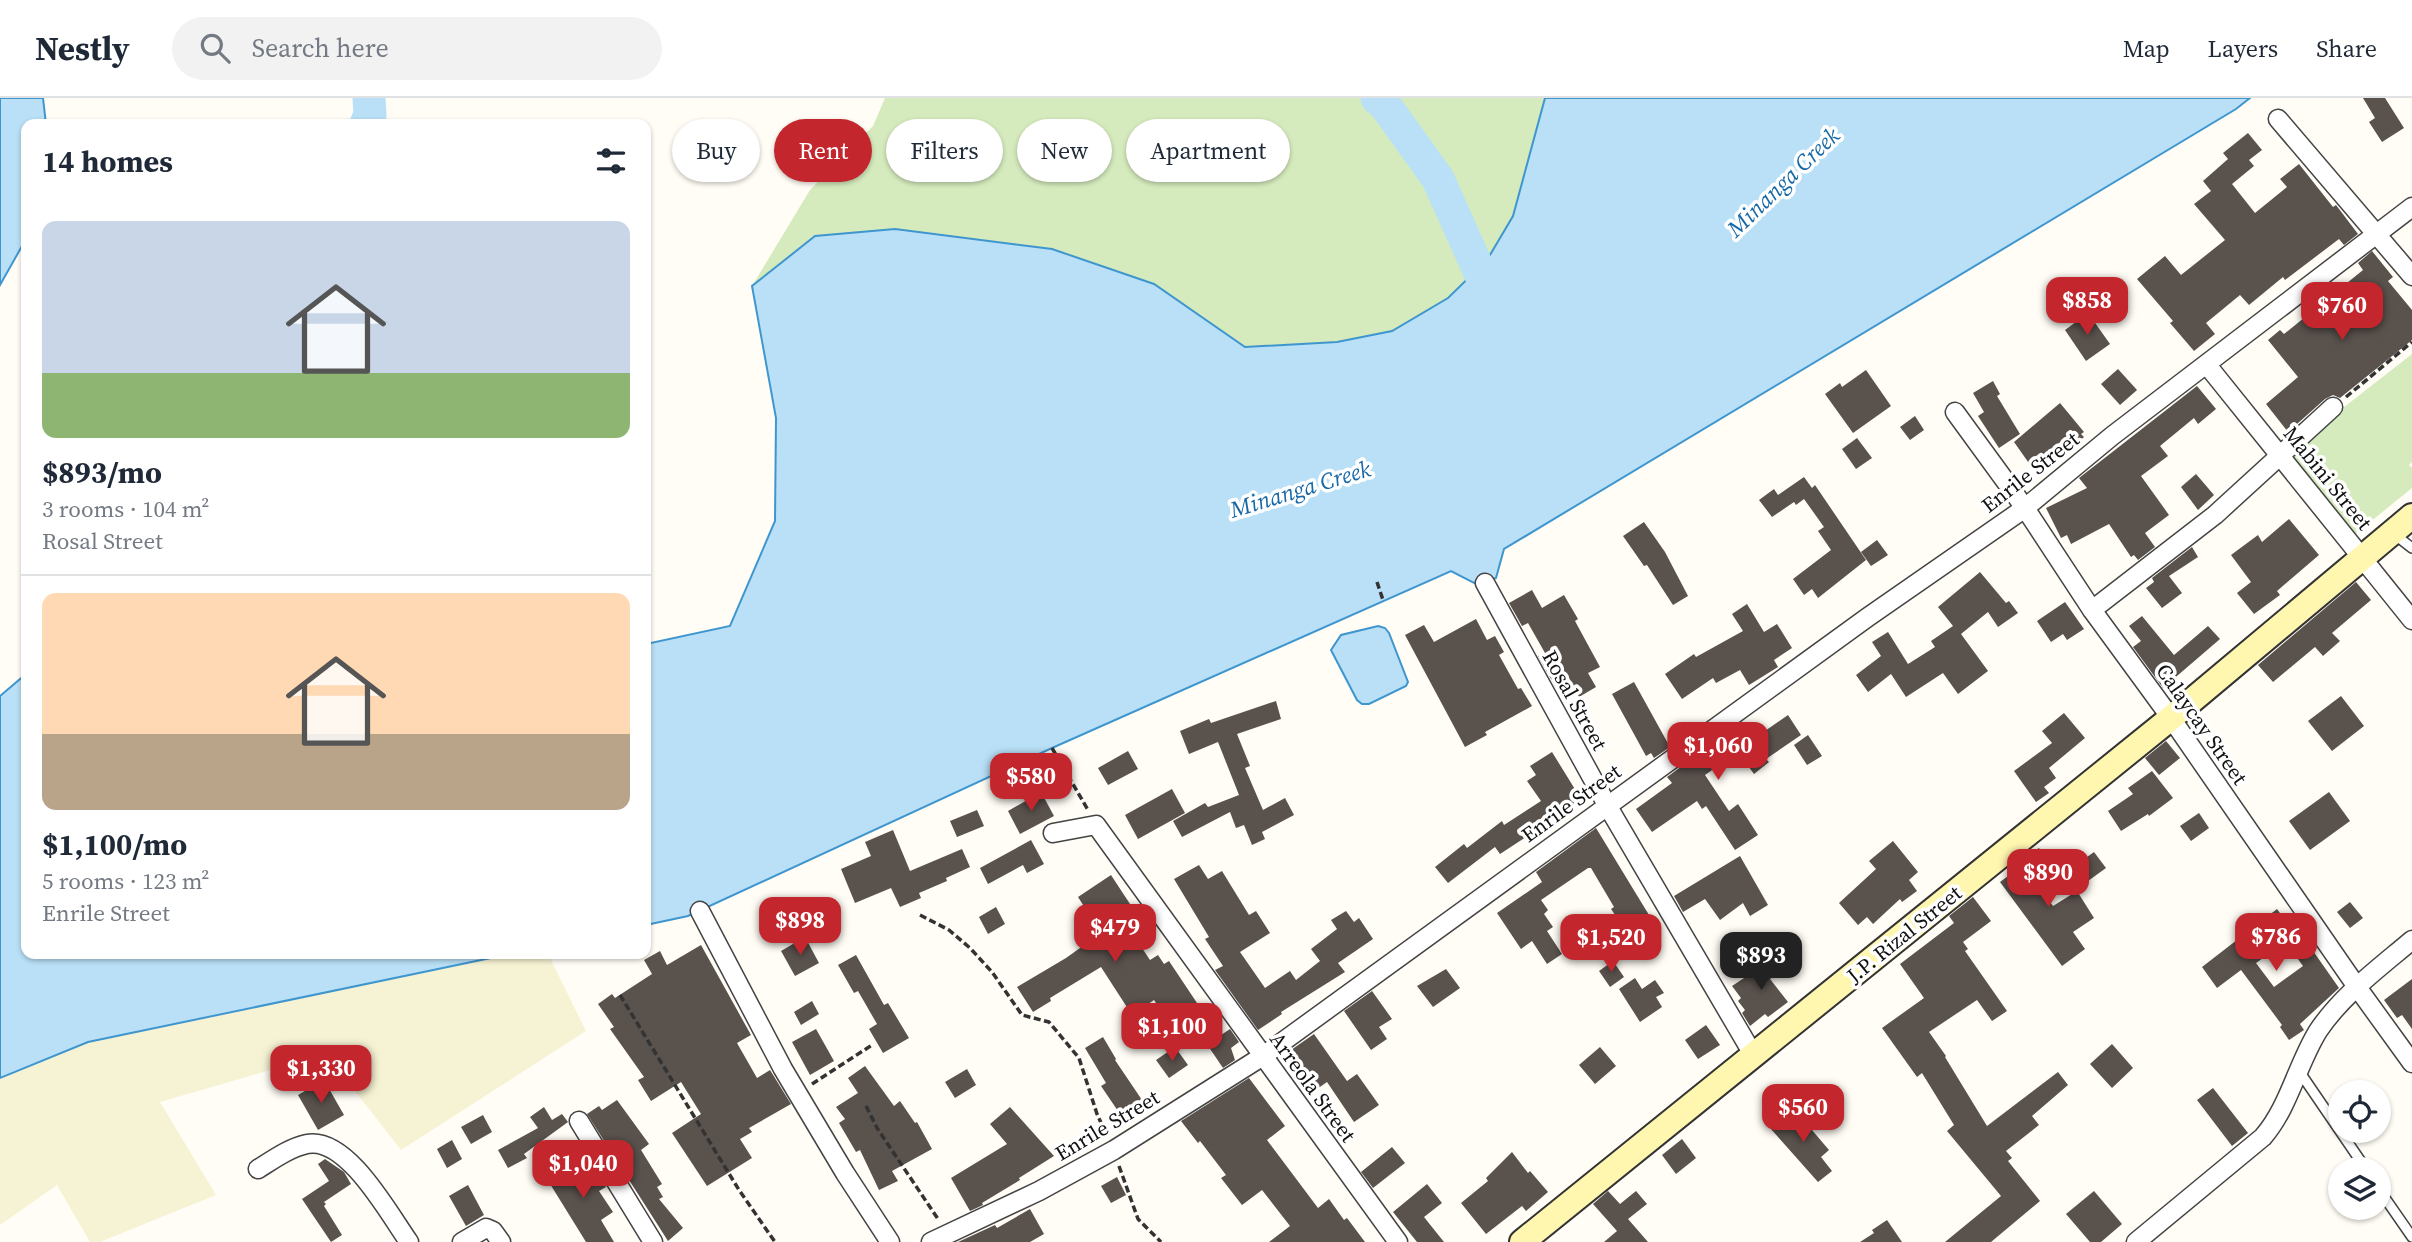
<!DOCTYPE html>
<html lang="en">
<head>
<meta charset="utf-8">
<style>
  body { margin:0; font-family:"Source Serif 4",serif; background:#f2f2f3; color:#1f2937; height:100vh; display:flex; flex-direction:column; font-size:26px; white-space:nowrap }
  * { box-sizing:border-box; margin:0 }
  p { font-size:23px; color:#747a83 }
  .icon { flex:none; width:38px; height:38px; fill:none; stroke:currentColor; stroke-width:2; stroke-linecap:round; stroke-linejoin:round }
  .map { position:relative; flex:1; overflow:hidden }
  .details { position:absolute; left:21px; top:21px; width:630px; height:840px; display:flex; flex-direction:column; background:#fff; border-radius:14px; box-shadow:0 2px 5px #0004 }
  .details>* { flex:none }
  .top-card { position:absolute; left:672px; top:21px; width:665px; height:63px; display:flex; gap:14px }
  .fabs { position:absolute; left:2328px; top:982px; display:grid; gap:14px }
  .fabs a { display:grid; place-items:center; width:63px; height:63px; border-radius:50%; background:#fff; box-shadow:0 2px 5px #0004; font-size:35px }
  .price { position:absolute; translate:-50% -60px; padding:0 16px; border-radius:14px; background:#c4262e; color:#fff; font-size:23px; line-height:46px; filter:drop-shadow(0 2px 4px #0008) }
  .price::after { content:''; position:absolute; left:50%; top:42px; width:21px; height:16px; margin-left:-10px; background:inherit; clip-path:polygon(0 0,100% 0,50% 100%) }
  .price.selected { background:#222; color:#fff }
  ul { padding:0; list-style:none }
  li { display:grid; align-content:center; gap:14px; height:371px; padding:0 21px }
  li+li { border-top:2px solid #e0e1e3 }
  li span { display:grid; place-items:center; height:217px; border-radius:14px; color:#555 }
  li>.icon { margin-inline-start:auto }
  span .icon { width:126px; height:126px; fill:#fffc; stroke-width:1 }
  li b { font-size:30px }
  h2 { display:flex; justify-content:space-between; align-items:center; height:84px; padding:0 21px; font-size:30px }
  .tag { padding:0 24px; border-radius:32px; background:#fff; box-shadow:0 2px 5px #0004; font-size:24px; line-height:63px }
  .tag.selected { background:#c4262e; color:#fff }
  header { display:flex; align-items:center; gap:42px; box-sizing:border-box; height:98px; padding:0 35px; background:#fff; border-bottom:2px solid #e0e1e3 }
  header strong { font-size:33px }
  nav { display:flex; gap:38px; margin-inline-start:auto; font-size:24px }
  .search { width:490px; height:63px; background:#f2f2f3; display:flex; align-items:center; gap:18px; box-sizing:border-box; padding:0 24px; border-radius:38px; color:#747a83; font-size:26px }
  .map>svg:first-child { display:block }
  .farmland { fill:#f6f3d4 }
  .green { fill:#d5ebbd }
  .water { fill:#b9e0f7; stroke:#3f96cf; stroke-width:2 }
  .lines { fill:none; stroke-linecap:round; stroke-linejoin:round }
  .river { stroke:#b9e0f7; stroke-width:33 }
  .building { fill:#5a524d }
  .lane-casing { stroke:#444; stroke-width:12 }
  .street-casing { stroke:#444; stroke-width:21 }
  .secondary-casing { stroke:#333; stroke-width:28 }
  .path { stroke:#333; stroke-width:3.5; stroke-dasharray:7 3.5; stroke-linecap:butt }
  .lane { stroke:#fff; stroke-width:9 }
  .street { stroke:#fff; stroke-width:18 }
  .secondary { stroke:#fff6b0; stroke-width:24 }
  .labels { text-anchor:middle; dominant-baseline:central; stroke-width:7; stroke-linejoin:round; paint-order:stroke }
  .street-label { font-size:21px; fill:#111; stroke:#fff }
  .water-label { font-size:23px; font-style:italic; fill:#1768a6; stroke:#fff }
</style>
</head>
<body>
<header>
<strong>Nestly</strong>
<div class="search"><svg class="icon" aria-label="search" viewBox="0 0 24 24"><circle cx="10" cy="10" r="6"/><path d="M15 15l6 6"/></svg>Search here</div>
<nav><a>Map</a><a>Layers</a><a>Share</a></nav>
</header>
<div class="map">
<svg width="2412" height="1144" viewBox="0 0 2412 1144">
  <rect width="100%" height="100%" fill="#fffdf5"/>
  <polygon class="farmland" points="510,856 548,856 586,933 401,1052 326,956 160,1004 216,1097 100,1144 90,1144 57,1087 0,1127 0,980 88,944"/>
  <g class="green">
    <polygon points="885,0 1545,0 1513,118 1487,162 1448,200 1392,233 1337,244 1245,249 1154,186 1052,151 895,131 752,188 810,92 873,28"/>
    <polygon points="2412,256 2412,364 2409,367 2412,370 2412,390 2354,437 2287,362 2288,353"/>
  </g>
  <g class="water">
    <polygon points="0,0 43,0 46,26 26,26 26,141 0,187"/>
    <polygon points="1545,0 2250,0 2236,11 1504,451 1496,480 1478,487 1451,473 1052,650 688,818 646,827 646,546 730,528 775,423 776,320 752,188 815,138 895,131 1052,151 1154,186 1245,249 1337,244 1392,233 1448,200 1487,162 1513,118"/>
    <polygon points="1378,528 1385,530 1389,535 1408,584 1406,588 1369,606 1362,606 1357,602 1331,552 1341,537"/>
    <polygon points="26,576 26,856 510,856 88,944 0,980 0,598"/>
  </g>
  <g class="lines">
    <g class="river">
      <polyline points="1377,0 1385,7 1438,81 1497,213"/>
      <polyline points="366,26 370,17 369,0"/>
    </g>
  </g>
  <g class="building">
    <polygon points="2363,0 2385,0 2404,30 2382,44 2369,24 2375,20"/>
    <polygon points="2248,35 2262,52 2249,62 2254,68 2232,86 2255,115 2287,89 2280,81 2299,66 2333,109 2336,107 2358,136 2344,147 2339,141 2285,182 2283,179 2249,207 2240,197 2206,225 2215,236 2194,253 2170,225 2173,223 2137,181 2165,158 2181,177 2225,142 2194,106 2211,93 2203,83 2228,61 2223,55"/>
    <polygon points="2372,153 2393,179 2388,183 2412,212 2412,242 2340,300 2333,297 2325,301 2288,334 2266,306 2298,279 2268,242 2280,232 2284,236 2363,172 2358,165"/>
    <polygon points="2088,215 2110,246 2086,263 2065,232"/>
    <polygon points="2118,271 2137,292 2120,307 2101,286"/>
    <polygon points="1866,272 1891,308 1853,335 1825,296 1840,285 1842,289"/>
    <polygon points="1993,283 2000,296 1997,298 2020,336 1999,350 1978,318 1984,314 1973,295"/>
    <polygon points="2197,288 2216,311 2198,326 2194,320 2160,348 2168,358 2141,378 2169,417 2145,435 2155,449 2138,462 2134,457 2131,459 2109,426 2071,446 2067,437 2061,440 2046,410 2087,390 2079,380"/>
    <polygon points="2060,305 2084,334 2081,336 2084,339 2071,351 2064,341 2031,368 2014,344"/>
    <polygon points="1915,318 1924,332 1910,342 1900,329"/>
    <polygon points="1857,340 1872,360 1856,371 1842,351"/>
    <polygon points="2196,376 2214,397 2198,412 2181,389"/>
    <polygon points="1804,379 1812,390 1815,387 1866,462 1818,500 1812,491 1804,497 1793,481 1831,452 1818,433 1824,429 1804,401 1796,407 1794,404 1772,419 1759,402 1774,391 1778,397"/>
    <polygon points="2289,421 2319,457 2277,493 2280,497 2254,516 2237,495 2251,484 2231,457 2258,437 2262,444"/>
    <polygon points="1644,424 1665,454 1688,498 1673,507 1647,467 1644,468 1623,438"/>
    <polygon points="1877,442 1888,457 1871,468 1861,454"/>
    <polygon points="2192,449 2198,459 2169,478 2182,495 2162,510 2146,490 2154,484 2152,480"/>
    <polygon points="1980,474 2006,505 2009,503 2018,515 1998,529 1988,514 1961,536 1988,573 1958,596 1943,575 1906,599 1891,576 1868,594 1856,577 1881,558 1872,544 1888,534 1908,566 1935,549 1931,543 1953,528 1938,509"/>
    <polygon points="2356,484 2371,502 2332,535 2340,543 2323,558 2315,549 2273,584 2258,567"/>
    <polygon points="1532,492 1542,510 1564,497 1578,521 1575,523 1600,569 1588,575 1596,589 1579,599 1569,580 1555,588 1538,558 1545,555 1528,525 1522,528 1509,505"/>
    <polygon points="2065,504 2084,531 2067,542 2063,536 2051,544 2037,523"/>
    <polygon points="1747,506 1764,534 1777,526 1792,550 1774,562 1778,569 1749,587 1740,572 1716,585 1713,580 1682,601 1665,576 1694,556 1696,559 1743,533 1732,516"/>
    <polygon points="2142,518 2174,557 2208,528 2220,541 2163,590 2133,549 2141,543 2129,528"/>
    <polygon points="1476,521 1487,542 1495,538 1504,554 1499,557 1518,591 1521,590 1532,608 1485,634 1487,637 1465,649 1405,537 1424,527 1434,544"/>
    <polygon points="1634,584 1670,649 1654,660 1651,655 1646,658 1612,596"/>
    <polygon points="2341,598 2364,628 2332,653 2308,623"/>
    <polygon points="1276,603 1281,621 1237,636 1250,668 1245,670 1263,712 1285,700 1294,717 1262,734 1265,741 1252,747 1244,727 1236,730 1230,714 1182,739 1173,723 1205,705 1208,709 1239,697 1218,644 1189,656 1180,633 1209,621 1211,625"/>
    <polygon points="2064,615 2085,640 2049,670 2056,680 2044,689 2049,695 2036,704 2014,673 2052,645 2042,633"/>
    <polygon points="1788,617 1801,637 1766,661 1769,664 1754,676 1738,654 1705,677 1729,713 1738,706 1758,737 1735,752 1706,708 1702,711 1697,703 1652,734 1636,711 1672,685 1667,679 1693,660 1695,662 1742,628 1752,642"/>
    <polygon points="1808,637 1822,658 1807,667 1794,647"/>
    <polygon points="2166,643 2180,660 2159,677 2145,660"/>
    <polygon points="1128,653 1138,671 1108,687 1098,670"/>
    <polygon points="1552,654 1581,701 1565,711 1562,707 1534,725 1538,731 1500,756 1495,749 1448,785 1435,769 1464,746 1467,750 1502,723 1504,727 1541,703 1527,683 1536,677 1530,668"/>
    <polygon points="2152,673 2173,700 2149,718 2148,716 2121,733 2108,713 2133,696 2128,690"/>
    <polygon points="1172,691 1185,715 1138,741 1125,717"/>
    <polygon points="1041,694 1054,718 1020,736 1008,713"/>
    <polygon points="2329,694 2350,723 2310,752 2289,723"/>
    <polygon points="977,712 984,728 957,739 950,723"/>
    <polygon points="2199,715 2209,730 2191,743 2180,728"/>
    <polygon points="1596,730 1649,817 1626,833 1611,811 1614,809 1591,770 1588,770 1541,802 1548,812 1544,816 1553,829 1547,833 1562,856 1547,866 1532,843 1521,851 1497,815 1542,784 1536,774"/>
    <polygon points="893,732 910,773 962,751 970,769 946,780 947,783 919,795 921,800 900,809 891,790 855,805 841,771 871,758 865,744"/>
    <polygon points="1031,742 1044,766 1027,775 1023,767 988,786 980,770"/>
    <polygon points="1893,743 1918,774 1909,782 1917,793 1902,804 1900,801 1873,826 1867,819 1858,827 1839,805 1876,771 1869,763"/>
    <polygon points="2039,750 2052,769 2034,781 2053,808 2077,793 2094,820 2073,834 2085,851 2062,868 2000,784 2027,764 2024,759"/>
    <polygon points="2094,754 2106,770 2088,783 2076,767"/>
    <polygon points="1740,758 1768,807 1750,818 1743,805 1720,822 1705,801 1683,814 1674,798"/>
    <polygon points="1199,767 1208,781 1222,773 1249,817 1256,813 1270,835 1240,854 1265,890 1290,873 1296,882 1320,863 1311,851 1337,831 1331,822 1346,813 1354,824 1359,820 1373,841 1338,865 1345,874 1281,914 1282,916 1258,932 1215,872 1223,868 1205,841 1209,839 1174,781"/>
    <polygon points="1111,777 1130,806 1118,814 1150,862 1158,857 1164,866 1169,863 1201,911 1173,930 1154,902 1132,917 1101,869 1050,900 1051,903 1033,914 1017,889 1066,860 1101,835 1078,799"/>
    <polygon points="1973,799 1991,823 1963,844 1968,851 1965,853 2007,913 1992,923 1977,902 1929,934 1946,958 1945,959 1987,1028 2058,974 2068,987 2032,1018 2039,1027 2006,1053 2012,1060 2008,1063 2040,1103 1991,1144 1945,1144 2001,1098 1947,1033 1954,1027 1922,975 1917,979 1882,930 1924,900 1900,866 1954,825 1949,818"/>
    <polygon points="2350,804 2363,820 2350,830 2337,814"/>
    <polygon points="996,809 1005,826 988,836 979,819"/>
    <polygon points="2277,811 2296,837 2256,865 2274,889 2303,868 2290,850 2304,840 2339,890 2300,926 2304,932 2289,942 2280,929 2282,927 2241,872 2217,890 2202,869"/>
    <polygon points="805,839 819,865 795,878 781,853"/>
    <polygon points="701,847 751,937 737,945 757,980 770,972 791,1006 749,1030 752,1034 740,1041 752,1060 707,1088 672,1035 701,1016 681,984 651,1003 638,982 644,979 610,931 614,929 598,906 612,896 615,900 652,876 644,862 660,853 667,867"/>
    <polygon points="856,857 884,907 888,905 909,940 883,955 869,931 877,926 858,893 854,895 838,867"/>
    <polygon points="1779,857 1787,870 1770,881 1788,904 1768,919 1765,916 1750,928 1742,915 1745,912 1738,903 1741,900 1732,888"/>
    <polygon points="1613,863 1624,879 1610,889 1599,873"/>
    <polygon points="1446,871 1460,890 1433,909 1417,888"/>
    <polygon points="1635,880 1642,891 1655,882 1664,895 1656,899 1662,909 1640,924 1619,891"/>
    <polygon points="2412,881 2412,931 2402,917 2397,920 2384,902"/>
    <polygon points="1372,893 1392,921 1379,929 1387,941 1371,952 1344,913"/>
    <polygon points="812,903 819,916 801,927 794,914"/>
    <polygon points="1208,926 1218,939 1230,931 1239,944 1231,950 1235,962 1223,970 1198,933"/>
    <polygon points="1706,927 1720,947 1698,961 1685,942"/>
    <polygon points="816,931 834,963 810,977 792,944"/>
    <polygon points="1314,936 1347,983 1357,976 1379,1007 1354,1024 1327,984 1317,991 1291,952"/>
    <polygon points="1103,939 1116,961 1115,962 1142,1002 1120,1016 1101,988 1106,985 1085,950"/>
    <polygon points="2112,946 2133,970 2112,990 2090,966"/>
    <polygon points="1175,949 1188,967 1169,980 1156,962"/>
    <polygon points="1600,949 1616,968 1595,986 1579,967"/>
    <polygon points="865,968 894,1008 900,1003 915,1025 917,1024 932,1051 892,1073 898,1083 879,1092 860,1052 856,1054 839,1025 845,1021 836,1009 858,995 848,980"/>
    <polygon points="967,971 976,987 955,1000 945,984"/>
    <polygon points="1249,980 1285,1028 1267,1042 1318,1110 1329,1101 1344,1122 1347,1120 1365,1144 1269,1144 1290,1128 1262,1092 1242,1107 1221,1080 1226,1077 1200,1043 1198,1045 1181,1023"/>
    <polygon points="324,982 344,1017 318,1032 298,997"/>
    <polygon points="2213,990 2248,1035 2232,1048 2197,1002"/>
    <polygon points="617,1002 649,1046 641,1052 662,1086 657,1089 663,1099 659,1101 683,1130 668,1143 587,1016 599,1008 602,1012"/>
    <polygon points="544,1009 552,1022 562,1016 568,1024 524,1056 527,1060 508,1070 498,1052 538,1030 530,1019"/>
    <polygon points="1010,1009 1054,1058 1019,1080 1020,1082 982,1105 983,1107 970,1113 951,1080 1007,1046 990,1026"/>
    <polygon points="1794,1011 1829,1052 1821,1059 1832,1073 1818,1084 1771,1031"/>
    <polygon points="483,1017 492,1034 471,1046 461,1029"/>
    <polygon points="1682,1041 1696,1060 1676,1076 1662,1057"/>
    <polygon points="452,1042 462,1061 447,1070 437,1051"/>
    <polygon points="1392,1049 1405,1065 1373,1090 1361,1074"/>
    <polygon points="1512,1054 1528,1075 1530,1073 1548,1094 1526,1113 1522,1108 1486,1136 1461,1105 1488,1083 1486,1080"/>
    <polygon points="325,1061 344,1074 351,1086 324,1104 326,1106 324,1108 342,1137 331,1144 302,1101 329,1083 318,1066"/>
    <polygon points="578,1061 582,1068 590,1062 606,1089 599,1093 613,1114 601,1122 614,1144 586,1144 547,1081"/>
    <polygon points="1117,1079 1126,1097 1111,1105 1101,1088"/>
    <polygon points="1427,1086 1442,1105 1424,1119 1444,1144 1417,1144 1393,1114"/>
    <polygon points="468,1087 484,1117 466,1128 449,1098"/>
    <polygon points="1608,1093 1620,1106 1636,1093 1647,1106 1628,1121 1648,1144 1604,1144 1617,1133 1593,1106"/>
    <polygon points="2094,1093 2122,1126 2101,1144 2090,1144 2066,1116"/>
    <polygon points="1030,1111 1044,1136 1030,1144 958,1144 995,1127 997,1130"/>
    <polygon points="1887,1122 1902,1144 1860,1144 1874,1135 1872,1132"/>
  </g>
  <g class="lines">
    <defs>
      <g id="lane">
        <polyline points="2394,436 2412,450"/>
        <polyline points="2299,973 2366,1071"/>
        <polyline points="2378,1090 2412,1139"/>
      </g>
      <g id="street">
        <polyline points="2278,21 2412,178"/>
        <polyline points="2207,267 2412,522"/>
        <polyline points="1955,314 2025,410 2092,512 2171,620 2357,889 2412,965"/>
        <polyline points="1485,485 1607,707 1754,958"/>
        <polyline points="2092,512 2215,417 2333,309"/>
        <polyline points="1053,735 1096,727 1398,1144"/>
        <polyline points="700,813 783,971 845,1075 890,1144"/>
        <polyline points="579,1023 653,1144"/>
        <path d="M 258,1071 C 274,1061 289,1050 307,1046 C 347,1038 389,1116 409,1144"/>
        <polyline points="462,1144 486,1130 493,1133 501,1144"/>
        <polyline points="931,1144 1039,1093 1114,1052 1263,958 1868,519 2025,410 2112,338 2412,109"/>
        <path d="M 2136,1144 L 2263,1039 C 2289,1009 2297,967 2318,933 C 2342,897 2379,870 2412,842"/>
      </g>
      <polyline id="secondary" points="1522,1144 2171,620 2412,418"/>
    </defs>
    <use href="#lane" class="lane-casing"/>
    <use href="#street" class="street-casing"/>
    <use href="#secondary" class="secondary-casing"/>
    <g class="path">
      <polyline points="2346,299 2412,244"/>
      <polyline points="1377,484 1383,502"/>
      <polyline points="1052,650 1088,712"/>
      <polyline points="920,817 949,832 970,850 992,874 1022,917 1049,924 1079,960 1097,1016 1107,1038"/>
      <polyline points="620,897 739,1092 775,1144"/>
      <polyline points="812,986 872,947"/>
      <polyline points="866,1008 877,1030 938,1121"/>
      <polyline points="1119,1068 1138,1121 1161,1144"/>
    </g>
    <use href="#lane" class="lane"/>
    <use href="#street" class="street"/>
    <use href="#secondary" class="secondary"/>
  </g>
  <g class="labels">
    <g class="street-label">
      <text transform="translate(2030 374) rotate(-38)">Enrile Street</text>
      <text transform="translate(2328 380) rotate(51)">Mabini Street</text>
      <text transform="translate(1575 602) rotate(61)">Rosal Street</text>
      <text transform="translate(2202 626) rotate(55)">Calaycay Street</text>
      <text transform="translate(1571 705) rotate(-36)">Enrile Street</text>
      <text transform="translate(1904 836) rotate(-39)">J.P. Rizal Street</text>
      <text transform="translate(1313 989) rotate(54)">Arreola Street</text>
      <text transform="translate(1107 1027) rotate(-31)">Enrile Street</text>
    </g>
    <g class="water-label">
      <text transform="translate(1783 84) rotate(-44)">Minanga Creek</text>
      <text transform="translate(1300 391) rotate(-17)">Minanga Creek</text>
    </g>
  </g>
</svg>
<div class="fabs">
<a><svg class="icon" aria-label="locate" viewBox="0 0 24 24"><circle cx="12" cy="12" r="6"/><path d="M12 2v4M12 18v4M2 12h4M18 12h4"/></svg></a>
<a><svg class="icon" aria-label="layers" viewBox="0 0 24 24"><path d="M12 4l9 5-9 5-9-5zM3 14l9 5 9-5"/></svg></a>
</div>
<b class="price" style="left:2087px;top:239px">$858</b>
<b class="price" style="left:2342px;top:244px">$760</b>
<b class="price" style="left:1718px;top:684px">$1,060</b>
<b class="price" style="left:1031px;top:715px">$580</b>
<b class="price" style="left:2048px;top:811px">$890</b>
<b class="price" style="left:800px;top:859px">$898</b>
<b class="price" style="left:1115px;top:866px">$479</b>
<b class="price" style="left:2276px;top:875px">$786</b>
<b class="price" style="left:1611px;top:876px">$1,520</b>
<b class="price selected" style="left:1761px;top:894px">$893</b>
<b class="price" style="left:1172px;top:965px">$1,100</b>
<b class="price" style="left:321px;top:1007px">$1,330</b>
<b class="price" style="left:1803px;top:1046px">$560</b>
<b class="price" style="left:583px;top:1102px">$1,040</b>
<div class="top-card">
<a class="tag">Buy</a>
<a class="tag selected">Rent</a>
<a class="tag">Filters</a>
<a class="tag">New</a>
<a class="tag">Apartment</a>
</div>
<section class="details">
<h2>14 homes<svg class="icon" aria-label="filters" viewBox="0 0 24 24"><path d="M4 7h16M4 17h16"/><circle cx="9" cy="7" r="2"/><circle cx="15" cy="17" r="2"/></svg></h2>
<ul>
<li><span style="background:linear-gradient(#c9d6e8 70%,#8fb573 0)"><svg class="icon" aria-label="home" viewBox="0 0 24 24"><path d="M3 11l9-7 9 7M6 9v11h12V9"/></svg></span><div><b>$893/mo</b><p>3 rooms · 104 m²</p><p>Rosal Street</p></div></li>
<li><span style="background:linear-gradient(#ffd9b3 65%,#b9a48a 0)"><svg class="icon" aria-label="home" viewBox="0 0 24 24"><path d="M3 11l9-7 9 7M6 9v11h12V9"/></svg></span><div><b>$1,100/mo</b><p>5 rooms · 123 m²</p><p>Enrile Street</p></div></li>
</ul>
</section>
</div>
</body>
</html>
